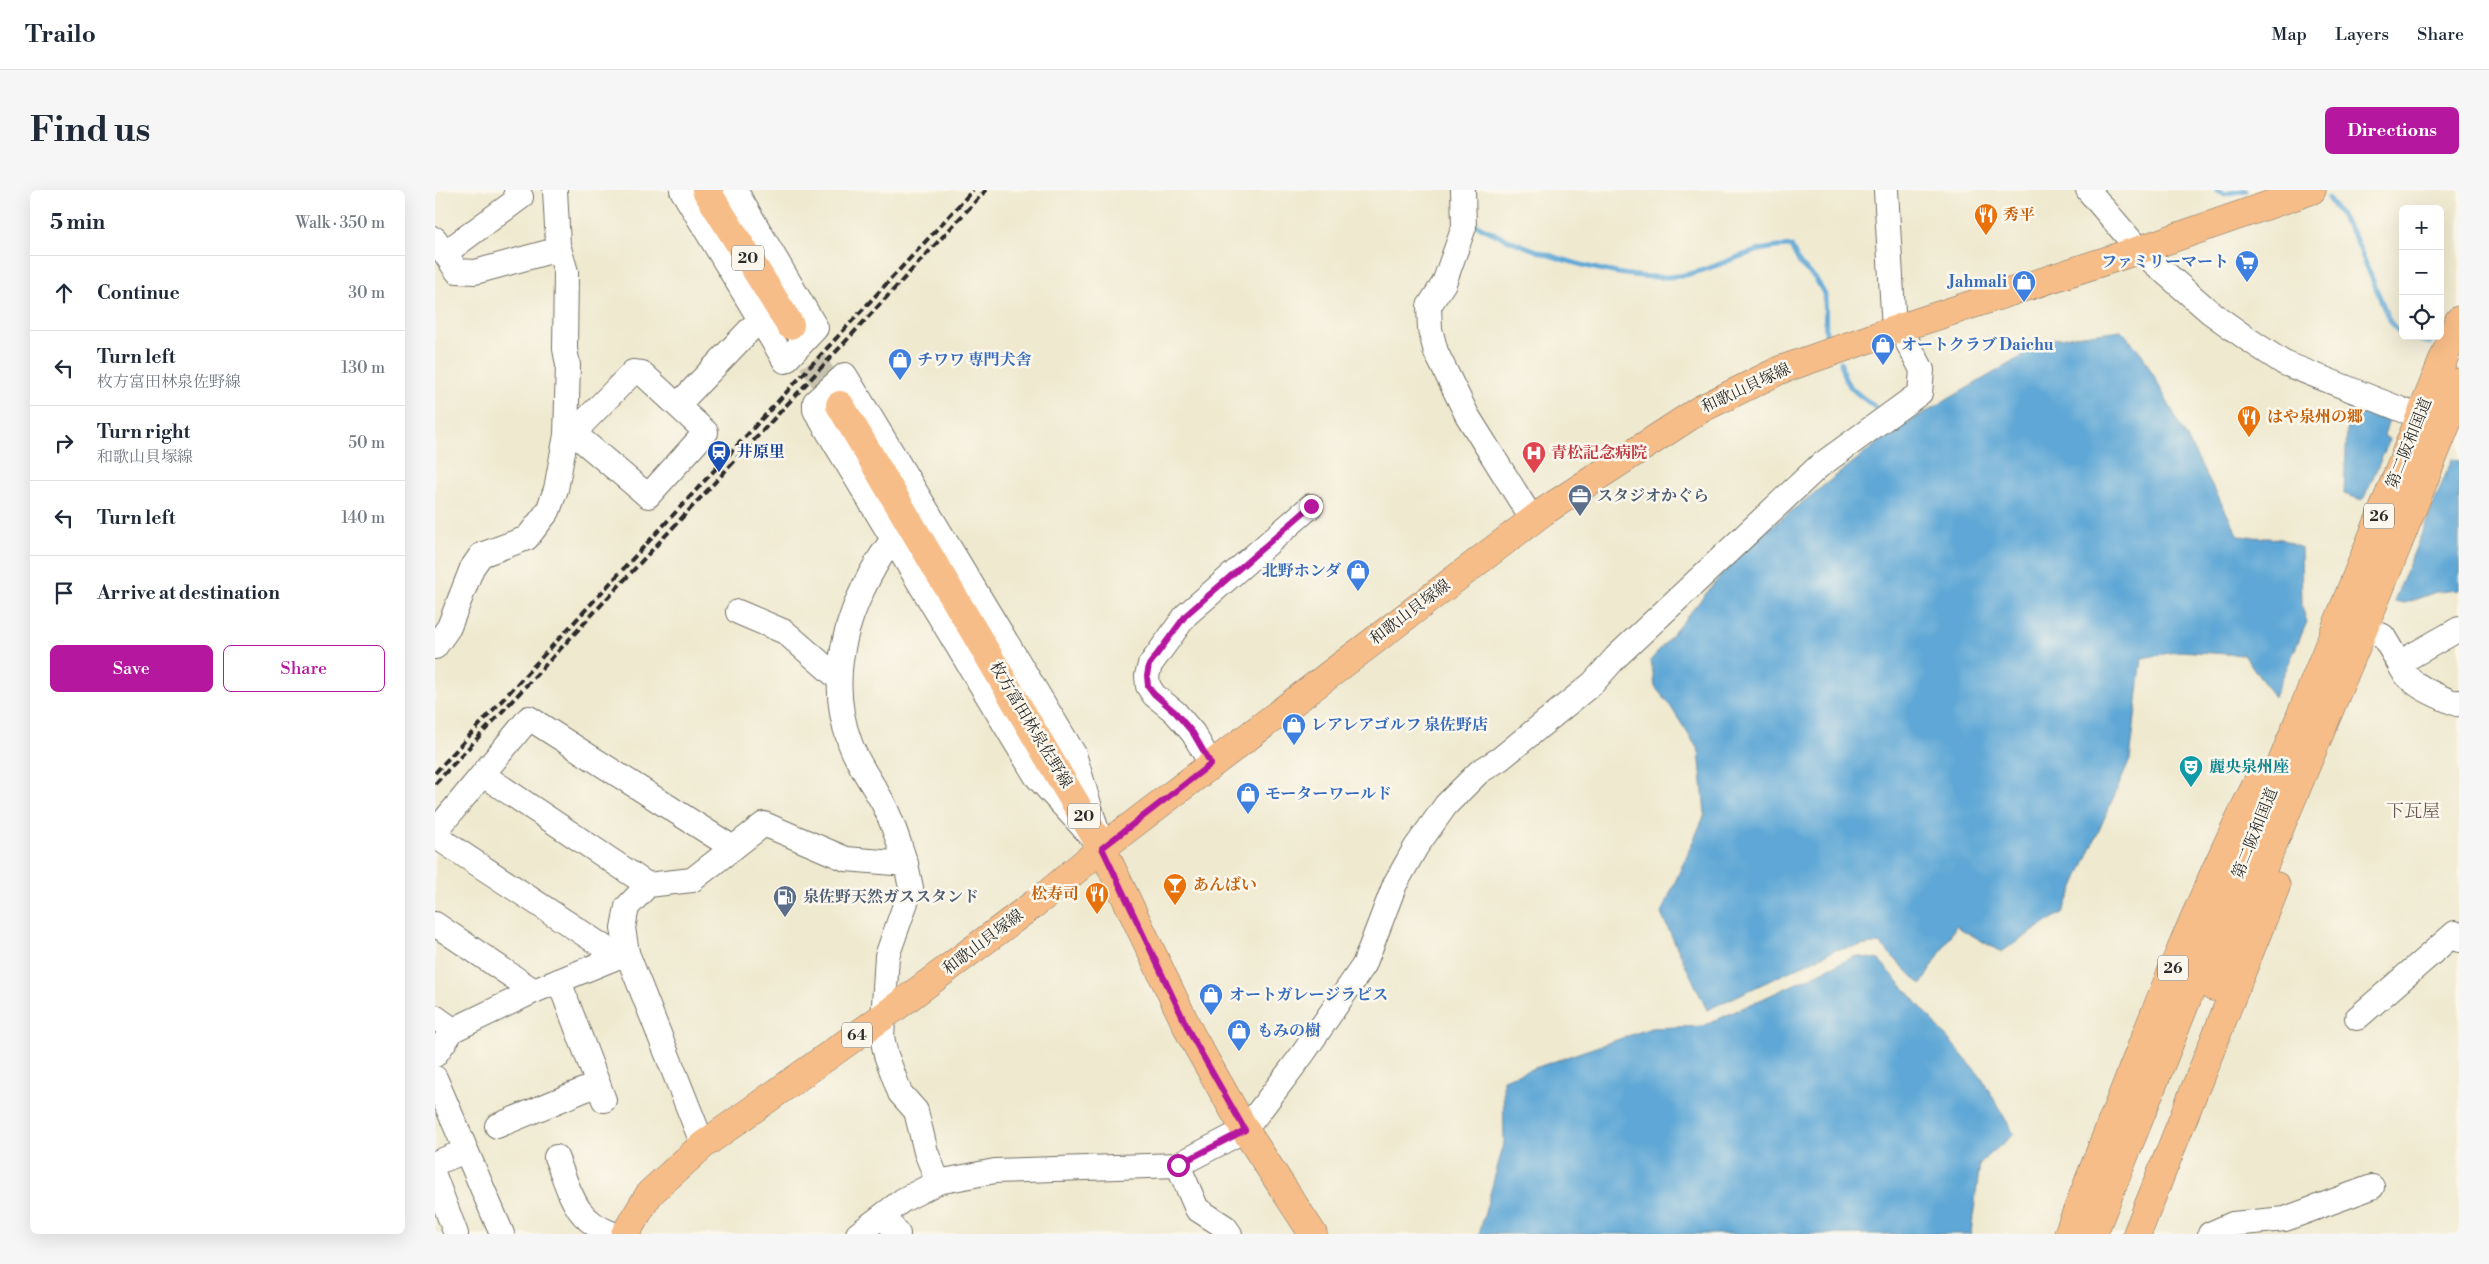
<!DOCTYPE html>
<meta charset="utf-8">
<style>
body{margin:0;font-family:"Libre Bodoni","Noto Serif JP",serif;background:#f6f6f7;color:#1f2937}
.controls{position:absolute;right:15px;top:15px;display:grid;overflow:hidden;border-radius:8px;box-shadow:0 5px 20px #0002}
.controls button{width:45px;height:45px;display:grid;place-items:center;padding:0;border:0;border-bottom:1px solid #e0e1e3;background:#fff;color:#1f2937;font:25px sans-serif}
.stop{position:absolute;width:15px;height:15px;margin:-11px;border:4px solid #b5179e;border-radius:50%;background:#fff}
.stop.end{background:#b5179e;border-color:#fff;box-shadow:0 1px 5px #0008}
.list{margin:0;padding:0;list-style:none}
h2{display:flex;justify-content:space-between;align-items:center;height:65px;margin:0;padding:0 20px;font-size:21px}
h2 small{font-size:16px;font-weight:400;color:#747a83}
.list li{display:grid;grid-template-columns:32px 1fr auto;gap:15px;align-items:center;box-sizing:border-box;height:75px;padding:0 20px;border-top:1px solid #e0e1e3}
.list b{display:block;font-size:19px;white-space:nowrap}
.list p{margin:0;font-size:16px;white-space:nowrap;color:#747a83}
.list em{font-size:16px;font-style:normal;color:#747a83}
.actions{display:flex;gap:10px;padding:15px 20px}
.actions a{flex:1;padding:11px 0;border:1px solid #b5179e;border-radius:8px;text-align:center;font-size:18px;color:#b5179e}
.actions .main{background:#b5179e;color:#fff}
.icon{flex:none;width:28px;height:28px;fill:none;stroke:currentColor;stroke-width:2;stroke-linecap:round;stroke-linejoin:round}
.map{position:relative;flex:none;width:2024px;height:1044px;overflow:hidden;border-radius:8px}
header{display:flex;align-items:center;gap:30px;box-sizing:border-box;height:70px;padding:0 25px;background:#fff;border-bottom:1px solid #e0e1e3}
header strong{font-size:24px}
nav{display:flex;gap:28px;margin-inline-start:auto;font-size:18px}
.intro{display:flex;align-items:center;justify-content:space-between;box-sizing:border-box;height:120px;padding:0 30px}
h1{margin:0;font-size:35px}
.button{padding:12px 22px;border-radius:8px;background:#b5179e;color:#fff;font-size:18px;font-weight:700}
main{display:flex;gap:30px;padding:0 30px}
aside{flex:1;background:#fff;border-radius:8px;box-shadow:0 5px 20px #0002}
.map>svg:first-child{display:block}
.water{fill:#5fa7d6;stroke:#456980}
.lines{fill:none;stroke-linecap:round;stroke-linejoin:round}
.stream{stroke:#5fa7d6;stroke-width:5}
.major-tunnel{stroke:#c8c3ae;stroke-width:28;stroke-dasharray:28 14;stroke-linecap:butt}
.minor-casing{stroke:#706e64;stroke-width:26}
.major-casing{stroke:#706e64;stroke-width:29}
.highway-casing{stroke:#706e64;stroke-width:29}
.minor{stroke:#fff;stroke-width:24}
.major{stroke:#f7bd88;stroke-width:28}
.highway{stroke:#f7bd88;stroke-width:28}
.rail{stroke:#2b2b2b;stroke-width:4;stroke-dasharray:8 4;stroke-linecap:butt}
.route{stroke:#b5179e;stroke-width:6}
.labels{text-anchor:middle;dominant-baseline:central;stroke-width:5;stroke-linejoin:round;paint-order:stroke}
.shield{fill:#fbf7ec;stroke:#696865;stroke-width:1}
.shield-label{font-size:15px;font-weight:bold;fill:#2b2b2b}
.food-label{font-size:16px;font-weight:bold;fill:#c56008;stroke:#fbf7ec;text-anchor:start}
.shop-label{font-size:16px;font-weight:bold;fill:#366cbe;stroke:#fbf7ec;text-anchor:start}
.street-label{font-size:16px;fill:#2b2b2b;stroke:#fbf7ec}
.transit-label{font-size:16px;font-weight:bold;fill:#164399;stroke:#fbf7ec;text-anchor:start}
.health-label{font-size:16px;font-weight:bold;fill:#be3a42;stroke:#fbf7ec;text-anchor:start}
.service-label{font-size:16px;font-weight:bold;fill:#4e5e75;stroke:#fbf7ec;text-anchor:start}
.culture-label{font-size:16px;font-weight:bold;fill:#0d838f;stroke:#fbf7ec;text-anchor:start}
.neighbourhood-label{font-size:18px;fill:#6c5753;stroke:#fbf7ec}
</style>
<header>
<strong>Trailo</strong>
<nav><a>Map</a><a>Layers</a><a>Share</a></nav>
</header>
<div class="intro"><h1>Find us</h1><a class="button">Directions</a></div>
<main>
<aside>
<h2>5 min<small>Walk · 350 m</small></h2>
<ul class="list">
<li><svg class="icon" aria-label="ahead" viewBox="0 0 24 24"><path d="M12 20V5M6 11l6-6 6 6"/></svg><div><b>Continue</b></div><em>30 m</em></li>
<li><svg class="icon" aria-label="left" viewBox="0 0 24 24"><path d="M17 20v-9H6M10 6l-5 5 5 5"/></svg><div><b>Turn left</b><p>枚方富田林泉佐野線</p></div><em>130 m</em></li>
<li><svg class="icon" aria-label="right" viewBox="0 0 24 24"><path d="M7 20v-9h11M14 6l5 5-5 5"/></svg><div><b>Turn right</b><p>和歌山貝塚線</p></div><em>50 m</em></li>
<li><svg class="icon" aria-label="left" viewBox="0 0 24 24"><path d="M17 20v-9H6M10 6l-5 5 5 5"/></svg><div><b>Turn left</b></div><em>140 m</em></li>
<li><svg class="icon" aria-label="arrive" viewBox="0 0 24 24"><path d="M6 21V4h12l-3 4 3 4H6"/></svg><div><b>Arrive at destination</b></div></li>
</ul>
<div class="actions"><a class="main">Save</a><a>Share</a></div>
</aside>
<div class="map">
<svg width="2024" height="1044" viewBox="0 0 2024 1044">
<rect width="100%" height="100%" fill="#fbf7ec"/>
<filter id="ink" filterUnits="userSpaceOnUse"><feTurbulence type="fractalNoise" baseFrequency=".02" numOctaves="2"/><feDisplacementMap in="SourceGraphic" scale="10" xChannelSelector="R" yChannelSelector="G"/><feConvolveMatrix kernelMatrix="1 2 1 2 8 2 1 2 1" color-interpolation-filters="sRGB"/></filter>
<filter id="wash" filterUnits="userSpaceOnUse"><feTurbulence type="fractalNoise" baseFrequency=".0096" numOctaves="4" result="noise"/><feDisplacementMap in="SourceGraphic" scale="20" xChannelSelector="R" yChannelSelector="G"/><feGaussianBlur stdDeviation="1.12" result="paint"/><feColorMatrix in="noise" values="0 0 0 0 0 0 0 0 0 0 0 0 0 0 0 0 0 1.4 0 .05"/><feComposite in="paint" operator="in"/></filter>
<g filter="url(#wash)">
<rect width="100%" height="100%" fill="#efe9cf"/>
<g class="water">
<path d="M1686,140L1707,164L1804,346L1846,349L1866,358L1867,417L1872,432L1839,507L1809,465L1745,461L1707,468L1695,570L1628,722L1566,762L1521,736L1486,795L1444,753L1400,760L1272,820L1226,724L1270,624L1264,561L1234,514L1220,497L1216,470L1308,359L1458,241L1617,149Z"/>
<path d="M1913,215L1954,230L1949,246L1955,249L1928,310L1909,304Z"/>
<path d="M2017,269L2024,271V400L2001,402L1970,413L1959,411Z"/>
<path d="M1421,766L1444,770L1471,800L1546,887L1579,944L1545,973L1536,1044H1044L1069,953L1068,889L1216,838L1268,836Z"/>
</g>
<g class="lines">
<g class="stream">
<path d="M1782,0L1790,4L1811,0"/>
<path d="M1893,8L1919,45L1955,132L1968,146"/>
<path d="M1036,32C1087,60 1201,100 1258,83C1295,73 1315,57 1356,56L1365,74L1381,89L1390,105L1391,148L1395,152"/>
<path d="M1969,146L1995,153"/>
<path d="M1406,172C1407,196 1422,203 1440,217"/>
</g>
</g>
</g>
<g filter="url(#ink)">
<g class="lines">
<path class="major-tunnel" d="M355,135L405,215"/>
<g class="minor-casing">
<g id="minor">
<path d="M247,0L350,171L381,138L300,0"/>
<path d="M1028,0L1029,37L1009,93L994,116L995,139L1001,162L1032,225L1097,329"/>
<path d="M1451,0L1459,140"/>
<path d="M1653,0L1704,60L1775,122L1814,150L1849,173L1970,221L2003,230"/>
<path d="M0,49L10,63L86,7L81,0"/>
<path d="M10,63L22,81L40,82L124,59"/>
<path d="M410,185L639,564L667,658L601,586L380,220V212Z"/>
<path d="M243,215L325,129"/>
<path d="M131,245L142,246L213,306L271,242L207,183L198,182L147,234L142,246"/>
<path d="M458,350C448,361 442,372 435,385C407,437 394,496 415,553C423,575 438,594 448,613C458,632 464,654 471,674"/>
<path d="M303,422L350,442L404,489"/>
<path d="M1929,438L1948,446L1964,473L2024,439"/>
<path d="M0,457L14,437L37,378L46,365L92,348L113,321L121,299L131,245L133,175L130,159L131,82L123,55L120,0"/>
<path d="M1964,473C1971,494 2002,506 2022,514L2024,512"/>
<path d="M776,574L758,543L740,522L719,505L713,496L712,486L715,475L751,425L876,316"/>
<path d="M48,585L213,695"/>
<path d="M0,642L94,528L298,658"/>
<path d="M0,646L184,767"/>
<path d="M0,734L99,801"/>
<path d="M124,791L169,910"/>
<path d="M0,827L18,840"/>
<path d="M1922,828L2020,743L2024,750"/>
<path d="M0,865L18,840L99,801L192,763"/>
<path d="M0,888L67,1044"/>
<path d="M62,936L163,894"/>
<path d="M268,955L192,763L188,738L192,717L213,695L257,690L329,634L411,669L471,674L476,698L452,766L447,847L451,865L465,903L481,921L491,962L503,992"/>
<path d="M121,967C136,1003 138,1029 178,1044"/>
<path d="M0,973L31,961"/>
<path d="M743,975L762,1019L790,1037L795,1044"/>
<path d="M0,988L21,1044"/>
<path d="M448,1026L463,1044"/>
<path d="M423,1044L468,1010L503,992L560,981L743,975L810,940L867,865L929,775L960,694L981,657L1011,615L1044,582L1065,569L1158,493L1181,467L1383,277L1485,203L1487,180L1465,138"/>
<path d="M1775,1044L1798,1034L1850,1029L1937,997"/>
</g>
</g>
<g class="major-casing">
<g id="major">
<path d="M271,0L355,135"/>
<path d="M405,215L667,658L756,845L810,940L878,1044"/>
<path d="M190,1044L215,1003L268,955L449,826L611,705L667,658L1108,322L1266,219L1345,180L1465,138L1704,60L1877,0"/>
</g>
</g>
<g class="highway-casing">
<g id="highway">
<path d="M1778,797L1929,438L2012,233L2024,192"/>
<path d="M1633,1044C1694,890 1750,735 1825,587"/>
<path d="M1658,1044L2024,130"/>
<path d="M1702,1044L1841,696"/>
</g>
</g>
<use href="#minor" class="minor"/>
<use href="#major" class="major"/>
<use href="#highway" class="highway"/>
<g class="rail">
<path d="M0,583L538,0"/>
<path d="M0,594L551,0"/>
</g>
</g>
</g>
<g class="lines" filter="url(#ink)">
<path class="route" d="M743,975L810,940L756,845L667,658L776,574L758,543L740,522L719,504L713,496L712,486L714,475L751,425L876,316"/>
</g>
<defs>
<g id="restaurant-pin" transform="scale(1.25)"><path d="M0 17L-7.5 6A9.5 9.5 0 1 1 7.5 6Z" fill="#e8710a" stroke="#fbf7ec"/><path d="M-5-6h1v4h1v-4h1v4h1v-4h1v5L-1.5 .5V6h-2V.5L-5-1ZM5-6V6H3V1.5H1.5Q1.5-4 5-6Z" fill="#fff"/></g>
<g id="supermarket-pin" transform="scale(1.25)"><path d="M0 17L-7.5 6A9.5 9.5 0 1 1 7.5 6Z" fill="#3f7fe0" stroke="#fbf7ec"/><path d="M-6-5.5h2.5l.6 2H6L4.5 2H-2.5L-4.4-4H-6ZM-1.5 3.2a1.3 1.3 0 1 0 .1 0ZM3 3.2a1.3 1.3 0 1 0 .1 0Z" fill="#fff"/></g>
<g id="shop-pin" transform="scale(1.25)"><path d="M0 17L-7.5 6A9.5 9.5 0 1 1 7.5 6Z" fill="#3f7fe0" stroke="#fbf7ec"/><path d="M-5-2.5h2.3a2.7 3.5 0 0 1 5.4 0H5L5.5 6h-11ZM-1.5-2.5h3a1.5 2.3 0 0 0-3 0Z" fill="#fff"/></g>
<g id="station-pin" transform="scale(1.25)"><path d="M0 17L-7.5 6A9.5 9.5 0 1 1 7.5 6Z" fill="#1a4fb4" stroke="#fbf7ec"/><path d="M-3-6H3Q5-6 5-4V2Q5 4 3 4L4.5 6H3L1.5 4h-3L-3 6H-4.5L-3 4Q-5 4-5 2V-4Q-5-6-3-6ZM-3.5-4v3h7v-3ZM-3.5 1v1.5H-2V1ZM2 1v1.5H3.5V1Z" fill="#fff"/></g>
<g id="hospital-pin" transform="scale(1.25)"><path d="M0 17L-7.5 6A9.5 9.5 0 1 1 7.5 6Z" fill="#e0444e" stroke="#fbf7ec"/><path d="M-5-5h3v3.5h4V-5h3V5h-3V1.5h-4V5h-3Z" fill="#fff"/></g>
<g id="office-pin" transform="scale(1.25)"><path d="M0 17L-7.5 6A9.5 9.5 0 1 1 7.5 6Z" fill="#5c6f8a" stroke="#fbf7ec"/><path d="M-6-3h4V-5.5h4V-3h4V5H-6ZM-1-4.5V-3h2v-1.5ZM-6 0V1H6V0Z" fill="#fff"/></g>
<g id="theatre-pin" transform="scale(1.25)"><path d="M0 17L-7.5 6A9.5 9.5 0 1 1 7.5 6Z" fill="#0f9aa8" stroke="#fbf7ec"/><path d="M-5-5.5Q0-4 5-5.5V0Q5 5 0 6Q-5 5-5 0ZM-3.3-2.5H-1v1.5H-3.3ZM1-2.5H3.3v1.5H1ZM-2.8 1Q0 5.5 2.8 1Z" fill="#fff"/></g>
<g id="bar-pin" transform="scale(1.25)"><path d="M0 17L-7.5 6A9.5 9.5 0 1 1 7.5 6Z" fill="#e8710a" stroke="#fbf7ec"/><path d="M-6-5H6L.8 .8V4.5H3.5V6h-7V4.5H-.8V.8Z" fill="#fff"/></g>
<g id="fuel-pin" transform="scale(1.25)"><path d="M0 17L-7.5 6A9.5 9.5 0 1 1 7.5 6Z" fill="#5c6f8a" stroke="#fbf7ec"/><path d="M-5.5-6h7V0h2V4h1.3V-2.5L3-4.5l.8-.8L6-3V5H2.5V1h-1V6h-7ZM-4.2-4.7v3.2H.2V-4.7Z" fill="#fff"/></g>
</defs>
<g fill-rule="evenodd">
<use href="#restaurant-pin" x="1551" y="25"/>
<use href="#supermarket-pin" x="1812" y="72"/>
<use href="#shop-pin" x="1589" y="92"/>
<use href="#shop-pin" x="1448" y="155"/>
<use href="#shop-pin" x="465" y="170"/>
<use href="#restaurant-pin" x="1814" y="227"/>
<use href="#station-pin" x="284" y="262"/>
<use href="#hospital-pin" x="1099" y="263"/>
<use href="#office-pin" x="1145" y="306"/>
<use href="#shop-pin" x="923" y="381"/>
<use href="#shop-pin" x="859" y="535"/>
<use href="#theatre-pin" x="1756" y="577"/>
<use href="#shop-pin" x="813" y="604"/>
<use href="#bar-pin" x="740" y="695"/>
<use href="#restaurant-pin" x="662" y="704"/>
<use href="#fuel-pin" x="350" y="707"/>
<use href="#shop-pin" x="776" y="805"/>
<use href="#shop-pin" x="804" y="841"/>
</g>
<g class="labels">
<g class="shield">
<rect x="297" y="55.5" width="32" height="25" rx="4"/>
<rect x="1929" y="313.5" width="30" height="25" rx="4"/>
<rect x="633" y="613.5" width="32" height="25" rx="4"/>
<rect x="1723" y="765.5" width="30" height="25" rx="4"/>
<rect x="407" y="832.5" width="30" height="25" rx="4"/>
</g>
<g class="shield-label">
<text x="313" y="68">20</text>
<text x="1944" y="326">26</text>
<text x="649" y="626">20</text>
<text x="1738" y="778">26</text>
<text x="422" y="845">64</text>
</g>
<g class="food-label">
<text x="1568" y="25">秀平</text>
<text x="1832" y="227">はや泉州の郷</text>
<text x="758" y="695">あんばい</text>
<text x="644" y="704" text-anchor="end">松寿司</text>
</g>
<g class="shop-label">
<text x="1794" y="72" text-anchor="end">ファミリーマート</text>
<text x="1572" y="92" text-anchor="end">Jahmali</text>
<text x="1466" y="155">オートクラブ Daichu</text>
<text x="482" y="170">チワワ 専門犬舎</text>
<text x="906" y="381" text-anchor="end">北野ホンダ</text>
<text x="876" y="535">レアレアゴルフ 泉佐野店</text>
<text x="830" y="604">モーターワールド</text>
<text x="794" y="805">オートガレージラピス</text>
<text x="822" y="841">もみの樹</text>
</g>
<g class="street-label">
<text transform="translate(1311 198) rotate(-25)">和歌山貝塚線</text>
<text transform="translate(1974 253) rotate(-68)">第二阪和国道</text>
<text transform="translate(975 422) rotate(-37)">和歌山貝塚線</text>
<text transform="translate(596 535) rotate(59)">枚方富田林泉佐野線</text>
<text transform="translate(1820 643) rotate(-68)">第二阪和国道</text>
<text transform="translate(548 752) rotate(-37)">和歌山貝塚線</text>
</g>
<g class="transit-label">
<text x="302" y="262">井原里</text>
</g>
<g class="health-label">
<text x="1116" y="263">青松記念病院</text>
</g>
<g class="service-label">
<text x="1162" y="306">スタジオかぐら</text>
<text x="368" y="707">泉佐野天然ガススタンド</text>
</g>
<g class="culture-label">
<text x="1774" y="577">麗央泉州座</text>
</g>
<g class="neighbourhood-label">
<text x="1978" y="621">下瓦屋</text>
</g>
</g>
</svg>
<div class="controls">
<button>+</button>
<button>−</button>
<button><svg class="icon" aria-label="locate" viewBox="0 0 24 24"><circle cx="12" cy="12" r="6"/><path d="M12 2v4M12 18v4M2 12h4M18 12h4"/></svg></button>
</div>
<div class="stop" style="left:743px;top:975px"></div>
<div class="stop end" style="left:876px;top:316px"></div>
</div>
</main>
